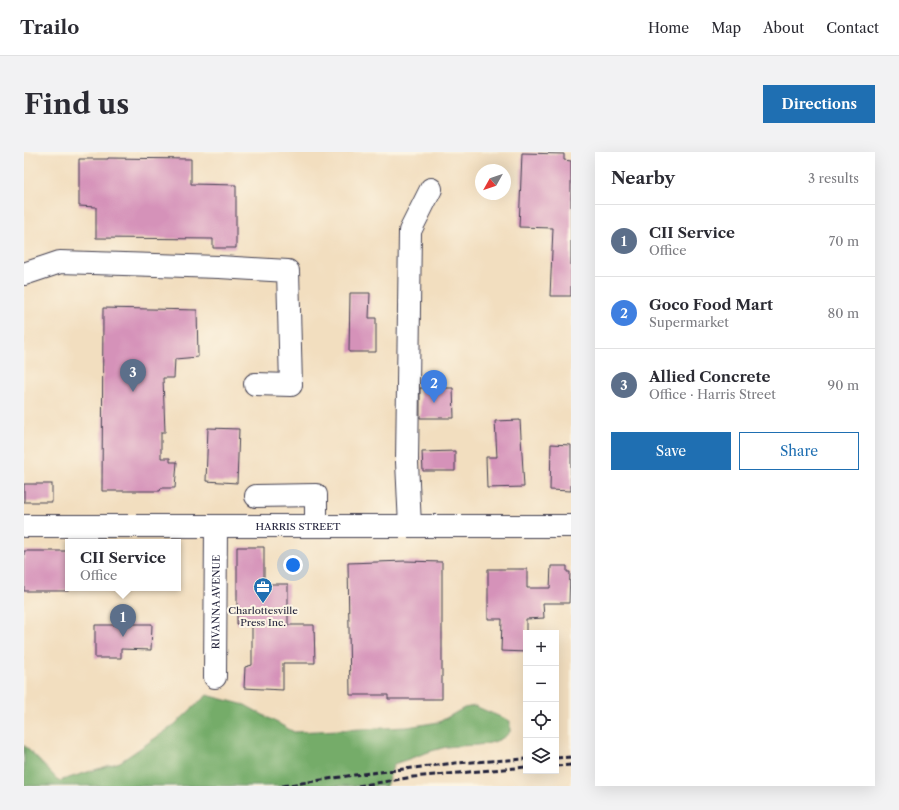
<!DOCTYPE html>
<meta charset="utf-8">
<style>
body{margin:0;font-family:"Libre Caslon Text",serif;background:#f2f2f3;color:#2b2b33}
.controls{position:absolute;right:12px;bottom:12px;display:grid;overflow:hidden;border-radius:0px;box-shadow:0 4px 16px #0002}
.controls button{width:36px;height:36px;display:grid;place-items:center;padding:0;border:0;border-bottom:1px solid #e1e1e2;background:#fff;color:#2b2b33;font:20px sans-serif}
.compass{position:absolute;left:451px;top:12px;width:36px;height:36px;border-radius:50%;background:#fff;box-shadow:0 4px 16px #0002;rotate:230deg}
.you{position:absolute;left:269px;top:413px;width:14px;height:14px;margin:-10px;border:3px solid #fff;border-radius:50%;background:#1a73e8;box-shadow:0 0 0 6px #1a73e833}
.badge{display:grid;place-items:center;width:26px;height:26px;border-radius:50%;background:#1f6fb2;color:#fff;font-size:13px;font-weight:700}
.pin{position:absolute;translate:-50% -33px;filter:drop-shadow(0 1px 2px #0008)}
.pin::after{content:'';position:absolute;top:21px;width:14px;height:12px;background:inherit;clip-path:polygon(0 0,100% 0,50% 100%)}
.popup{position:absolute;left:41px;top:387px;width:116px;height:52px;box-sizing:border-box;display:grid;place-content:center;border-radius:0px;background:#fff;filter:drop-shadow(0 1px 3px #0005);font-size:13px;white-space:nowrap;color:#7c7c81}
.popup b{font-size:15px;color:#2b2b33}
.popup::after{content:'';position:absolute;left:50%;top:100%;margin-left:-8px;border:8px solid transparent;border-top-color:#fff}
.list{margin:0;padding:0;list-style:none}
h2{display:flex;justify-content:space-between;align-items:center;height:52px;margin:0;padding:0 16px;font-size:17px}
h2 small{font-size:13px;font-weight:400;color:#7c7c81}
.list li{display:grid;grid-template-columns:26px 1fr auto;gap:12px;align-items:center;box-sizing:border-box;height:72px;padding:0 16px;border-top:1px solid #e1e1e2}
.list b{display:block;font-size:15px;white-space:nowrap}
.list p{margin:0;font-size:13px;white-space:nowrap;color:#7c7c81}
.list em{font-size:13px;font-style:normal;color:#7c7c81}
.actions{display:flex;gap:8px;padding:12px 16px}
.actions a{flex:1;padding:9px 0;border:1px solid #1f6fb2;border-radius:0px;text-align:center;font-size:14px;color:#1f6fb2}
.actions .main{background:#1f6fb2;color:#fff}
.icon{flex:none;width:22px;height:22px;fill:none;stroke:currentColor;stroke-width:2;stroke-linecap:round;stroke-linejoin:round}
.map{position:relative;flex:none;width:547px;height:634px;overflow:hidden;border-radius:0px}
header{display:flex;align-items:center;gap:24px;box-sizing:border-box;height:56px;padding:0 20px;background:#fff;border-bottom:1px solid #e1e1e2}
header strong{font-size:19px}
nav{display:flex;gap:22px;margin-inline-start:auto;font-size:14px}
.intro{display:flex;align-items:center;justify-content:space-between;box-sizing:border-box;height:96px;padding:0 24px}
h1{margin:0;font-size:28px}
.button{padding:10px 18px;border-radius:0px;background:#1f6fb2;color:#fff;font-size:14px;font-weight:700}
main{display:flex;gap:24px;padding:0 24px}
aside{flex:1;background:#fff;border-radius:0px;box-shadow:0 4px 16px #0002}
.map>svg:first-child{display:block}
.forest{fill:#74ac69;stroke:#4b6752}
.building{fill:#d592b9}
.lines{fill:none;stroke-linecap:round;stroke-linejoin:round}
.minor-casing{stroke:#413e4f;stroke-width:24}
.minor{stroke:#fff;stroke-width:22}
.rail{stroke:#22223b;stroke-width:3;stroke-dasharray:6 3;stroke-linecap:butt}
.labels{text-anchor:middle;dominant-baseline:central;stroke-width:4;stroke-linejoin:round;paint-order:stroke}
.street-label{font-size:10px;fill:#22223b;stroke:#fcf5e5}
.poi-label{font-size:10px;fill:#22223b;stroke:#fcf5e5}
</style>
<header>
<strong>Trailo</strong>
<nav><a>Home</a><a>Map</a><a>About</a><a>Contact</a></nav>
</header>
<div class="intro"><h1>Find us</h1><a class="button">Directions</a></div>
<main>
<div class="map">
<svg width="547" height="634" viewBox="0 0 547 634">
<rect width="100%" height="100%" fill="#fcf5e5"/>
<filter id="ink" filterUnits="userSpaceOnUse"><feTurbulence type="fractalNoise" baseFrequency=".025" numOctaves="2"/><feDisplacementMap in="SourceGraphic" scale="8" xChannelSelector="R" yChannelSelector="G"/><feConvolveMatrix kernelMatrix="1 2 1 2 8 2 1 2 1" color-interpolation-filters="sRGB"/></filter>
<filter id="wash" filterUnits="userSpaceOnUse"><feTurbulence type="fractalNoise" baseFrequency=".012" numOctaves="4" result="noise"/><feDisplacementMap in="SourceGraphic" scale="16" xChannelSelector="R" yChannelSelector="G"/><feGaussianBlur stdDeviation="0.9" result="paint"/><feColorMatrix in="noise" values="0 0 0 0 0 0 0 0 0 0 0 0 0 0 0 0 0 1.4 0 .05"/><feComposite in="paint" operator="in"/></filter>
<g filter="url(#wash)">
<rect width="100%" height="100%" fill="#f2debf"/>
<path class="forest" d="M183,543L221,553L270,580L383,575L415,570L440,556L451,554L486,569V580C469,598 440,591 418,596C402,600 386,607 370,612L362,634H0V593L35,629L96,610L149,574Z"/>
<g id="blocks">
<g class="building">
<path d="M498,1L540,2V8L547,9V144H526L529,76L495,75Z"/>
<path d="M84,6L167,7V32L212,33V96H189V87L72,86V55L55,54V7H84Z"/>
<path d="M326,141H346L345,166H352V200H325Z"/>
<path d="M79,156L173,158L174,205L151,207L150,226H139L141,280H137V306H146V310H153L151,336H137L136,339H78Z"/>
<path d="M396,236H429L430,266H396Z"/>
<path d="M496,268L500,335L463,336L462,305H473L471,269Z"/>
<path d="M184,276L215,277L213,331L182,329Z"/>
<path d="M527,292L547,293V339L526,338Z"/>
<path d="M431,299V319H399L398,300Z"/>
<rect x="0" y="332" width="28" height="18"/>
<path d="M213,395H240V432H264V473H290L291,511H259V538L220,536L221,515L228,513V472H213Z"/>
<rect x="0" y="399" width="44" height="40"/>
<path d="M381,409L418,410V547H364V543H326L324,411Z"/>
<path d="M527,414H543V420H546L545,451H519L520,466L502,467V500L477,499L478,467H464V417H503V436H526Z"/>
<path d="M97,472H128L127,498L97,497V506H71V473H97Z"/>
</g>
</g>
</g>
<g filter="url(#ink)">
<use href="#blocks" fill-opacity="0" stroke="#413e4f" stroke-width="1"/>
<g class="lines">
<g class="minor-casing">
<g id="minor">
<path d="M0,122L36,110L195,115L264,119L267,233L231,232"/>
<path d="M232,344L292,343V374"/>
<path id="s1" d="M0,374H547"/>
<path d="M386,374L383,310L386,79L407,37"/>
<path id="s2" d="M191,525L192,374"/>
</g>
</g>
<use href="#minor" class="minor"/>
<g class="rail">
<path d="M532,606L547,605"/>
<path d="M532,614L547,613"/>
<path d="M258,634L330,623L431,611L502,607"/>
<path d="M334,634L389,625L502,615"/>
</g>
</g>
</g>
<defs>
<g id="office-pin" transform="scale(1)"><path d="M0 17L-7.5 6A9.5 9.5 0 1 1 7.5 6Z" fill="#1f6fb2" stroke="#fcf5e5"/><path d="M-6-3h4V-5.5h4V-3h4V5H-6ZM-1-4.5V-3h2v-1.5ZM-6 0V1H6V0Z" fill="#fff"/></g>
</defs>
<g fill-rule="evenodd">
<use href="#office-pin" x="239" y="435"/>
</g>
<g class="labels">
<g class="street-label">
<text stroke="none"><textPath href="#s1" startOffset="274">HARRIS STREET</textPath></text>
<text stroke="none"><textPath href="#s2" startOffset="75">RIVANNA AVENUE</textPath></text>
</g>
<g class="poi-label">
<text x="239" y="458">Charlottesville<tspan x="239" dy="12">Press Inc.</tspan></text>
</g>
</g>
</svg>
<div class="controls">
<button>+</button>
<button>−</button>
<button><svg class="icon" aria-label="locate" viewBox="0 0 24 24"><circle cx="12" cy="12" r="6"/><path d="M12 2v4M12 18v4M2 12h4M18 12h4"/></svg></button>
<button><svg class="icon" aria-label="layers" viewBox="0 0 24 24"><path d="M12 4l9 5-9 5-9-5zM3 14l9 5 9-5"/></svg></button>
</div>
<svg class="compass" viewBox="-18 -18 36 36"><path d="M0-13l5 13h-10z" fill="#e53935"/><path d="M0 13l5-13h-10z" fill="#7c7c81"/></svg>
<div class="you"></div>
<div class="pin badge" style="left:99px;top:485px;background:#5c6f8a">1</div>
<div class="popup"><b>CII Service</b>Office</div>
<div class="pin badge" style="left:410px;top:251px;background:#3f7fe0">2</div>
<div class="pin badge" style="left:109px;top:240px;background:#5c6f8a">3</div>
</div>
<aside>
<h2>Nearby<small>3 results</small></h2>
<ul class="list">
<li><span class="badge" style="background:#5c6f8a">1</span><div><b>CII Service</b><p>Office</p></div><em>70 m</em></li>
<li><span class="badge" style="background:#3f7fe0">2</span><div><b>Goco Food Mart</b><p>Supermarket</p></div><em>80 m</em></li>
<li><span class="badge" style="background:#5c6f8a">3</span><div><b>Allied Concrete</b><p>Office · Harris Street</p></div><em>90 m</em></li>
</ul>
<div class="actions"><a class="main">Save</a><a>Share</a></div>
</aside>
</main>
